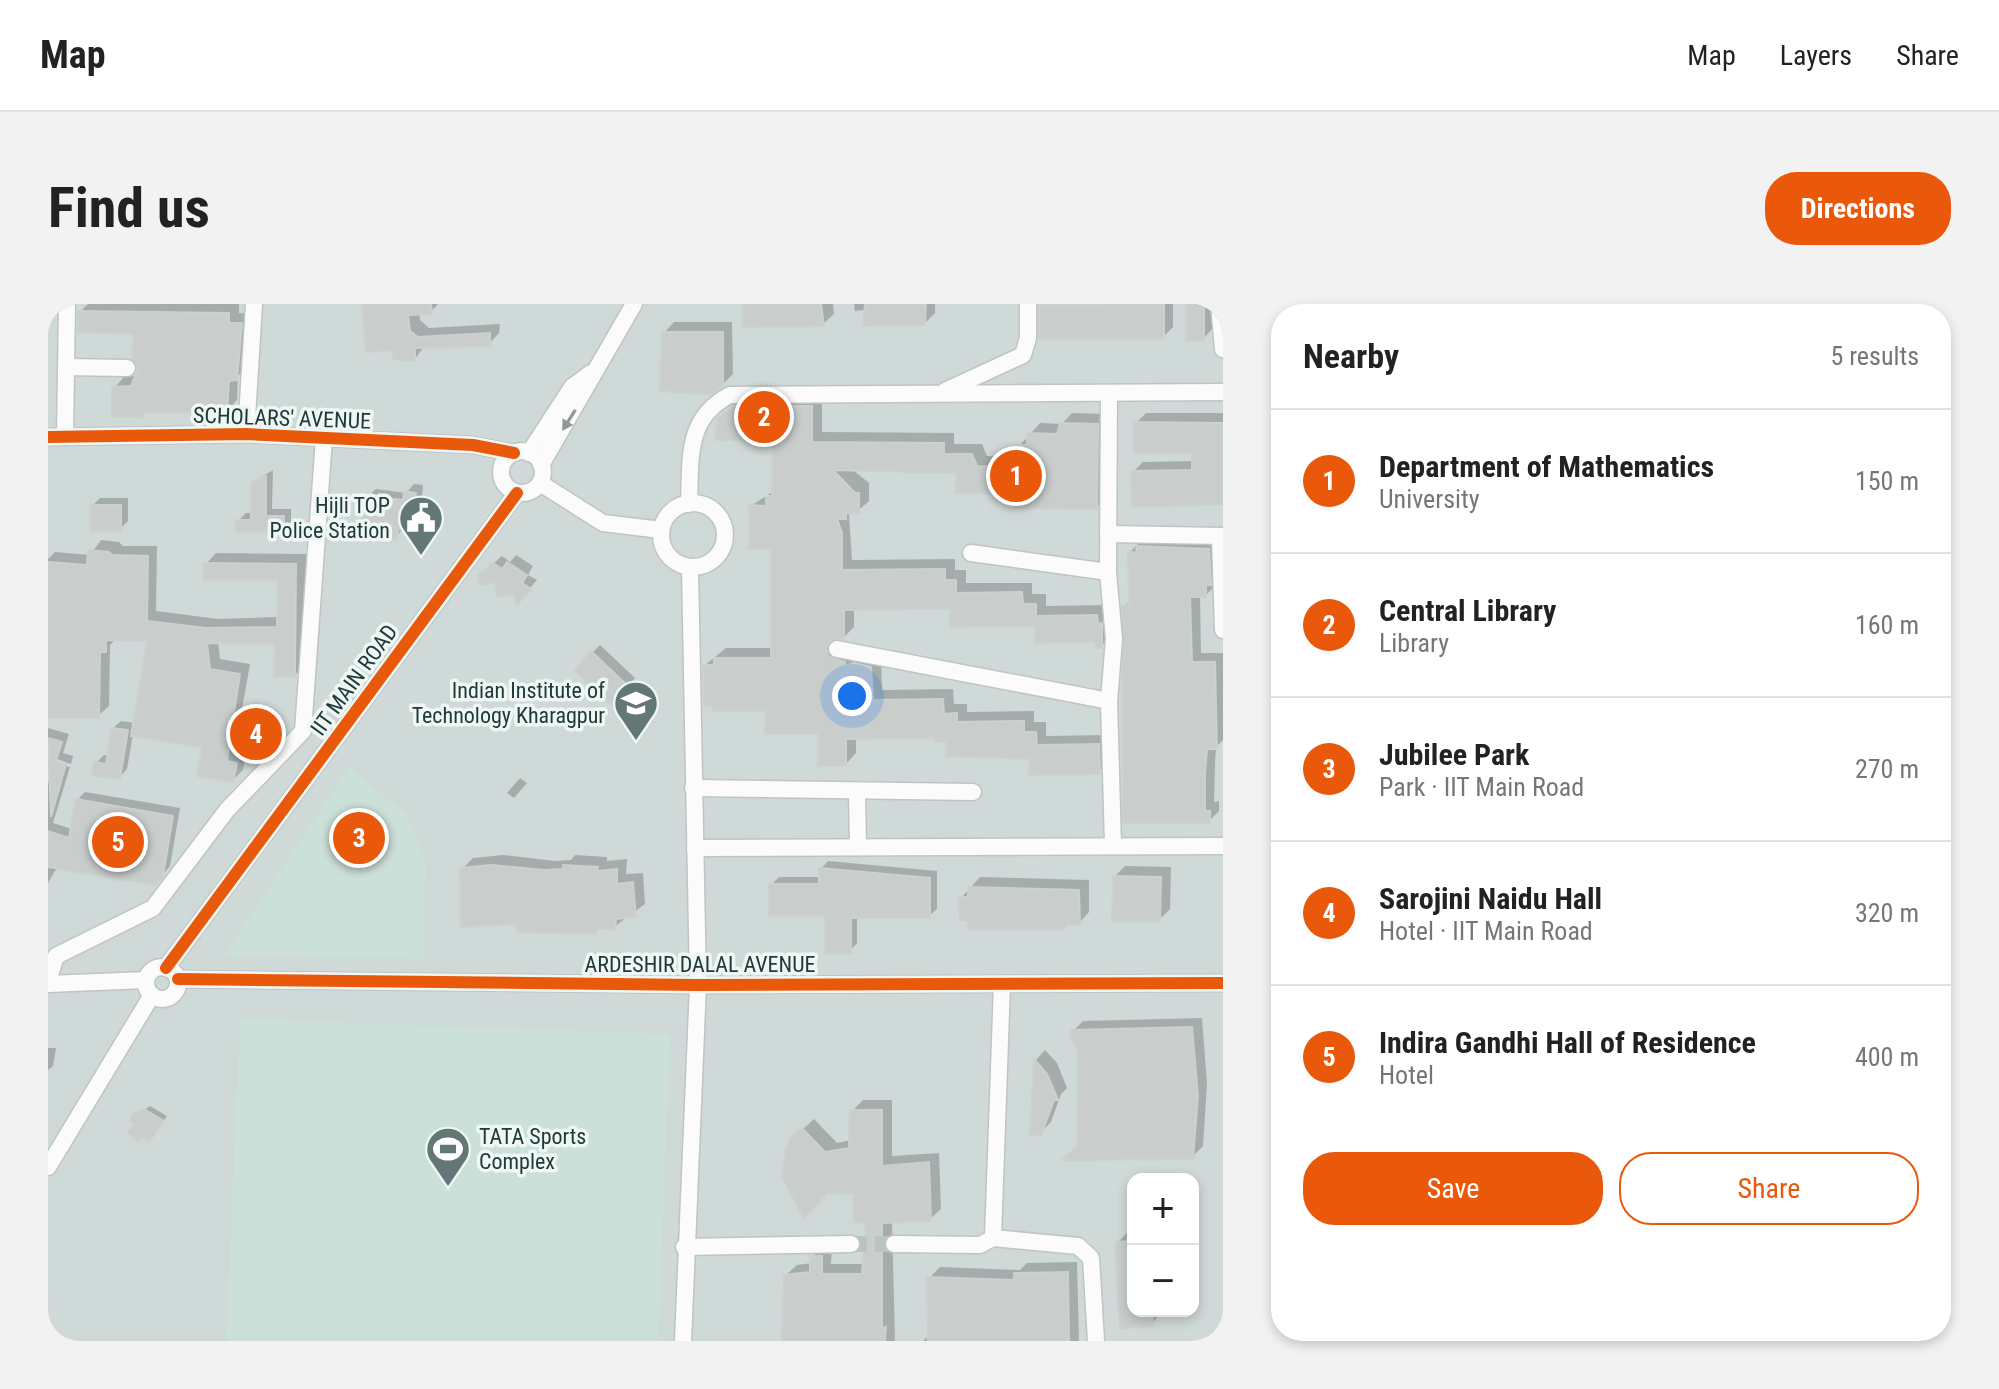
<!DOCTYPE html>
<meta charset="utf-8">
<style>
body{margin:0;font-family:"Roboto Condensed",sans-serif;background:#f2f2f2;color:#222}
.controls{position:absolute;right:24px;bottom:24px;display:grid;overflow:hidden;border-radius:16px;box-shadow:0 4px 12px #0003}
.controls button{width:72px;height:72px;display:grid;place-items:center;padding:0;border:0;border-bottom:2px solid #e0e0e0;background:#fff;color:#222;font:40px sans-serif}
.you{position:absolute;left:804px;top:392px;width:28px;height:28px;margin:-20px;border:6px solid #fff;border-radius:50%;background:#1a73e8;box-shadow:0 0 0 12px #1a73e833}
.badge{display:grid;place-items:center;width:52px;height:52px;border-radius:50%;background:#ea580c;color:#fff;font-size:26px;font-weight:700}
.pin{position:absolute;translate:-50% -50%;border:4px solid #fff;box-shadow:0 2px 8px #0006}
.list{margin:0;padding:0;list-style:none}
h2{display:flex;justify-content:space-between;align-items:center;height:104px;margin:0;padding:0 32px;font-size:34px}
h2 small{font-size:26px;font-weight:400;color:#767676}
.list li{display:grid;grid-template-columns:52px 1fr auto;gap:24px;align-items:center;box-sizing:border-box;height:144px;padding:0 32px;border-top:2px solid #e0e0e0}
.list b{display:block;font-size:30px;white-space:nowrap}
.list p{margin:0;font-size:26px;white-space:nowrap;color:#767676}
.list em{font-size:26px;font-style:normal;color:#767676}
.actions{display:flex;gap:16px;padding:24px 32px}
.actions a{flex:1;padding:18px 0;border:2px solid #ea580c;border-radius:32px;text-align:center;font-size:28px;color:#ea580c}
.actions .main{background:#ea580c;color:#fff}
.map{position:relative;flex:none;width:1175px;height:1037px;overflow:hidden;border-radius:32px}
header{display:flex;align-items:center;gap:48px;box-sizing:border-box;height:112px;padding:0 40px;background:#fff;border-bottom:2px solid #e0e0e0}
header strong{font-size:38px}
nav{display:flex;gap:44px;margin-inline-start:auto;font-size:28px}
.intro{display:flex;align-items:center;justify-content:space-between;box-sizing:border-box;height:192px;padding:0 48px}
h1{margin:0;font-size:56px}
.button{padding:20px 36px;border-radius:32px;background:#ea580c;color:#fff;font-size:28px;font-weight:700}
main{display:flex;gap:48px;padding:0 48px}
aside{flex:1;background:#fff;border-radius:32px;box-shadow:0 4px 12px #0003}
.map>svg:first-child{display:block}
.built{fill:#cfd9d7;fill-rule:evenodd}
.green{fill:#cbe0d8}
.shadow{fill:#0003}
.building{fill:#c9cecd;stroke:#cbd0d0;stroke-width:2}
.lines{fill:none;stroke-linecap:round;stroke-linejoin:round}
.minor-tunnel{stroke:#bbc4c4;stroke-width:16;stroke-dasharray:16 8;stroke-linecap:butt}
.minor-casing{stroke:#bfc4c4;stroke-width:19}
.minor{stroke:#fbfbfb;stroke-width:16}
.cycleway-casing{stroke:#eff7f5;stroke-width:17}
.cycleway{stroke:#e8590c;stroke-width:12}
.oneway{fill:#8e9a9a}
.labels{text-anchor:middle;dominant-baseline:central;stroke-width:7;stroke-linejoin:round;paint-order:stroke}
.street-label{font-size:22px;fill:#203a3a;stroke:#eff7f5}
.poi-label{font-size:22px;fill:#203a3a;stroke:#eff7f5;text-anchor:end}
</style>
<header>
<strong>Map</strong>
<nav><a>Map</a><a>Layers</a><a>Share</a></nav>
</header>
<div class="intro"><h1>Find us</h1><a class="button">Directions</a></div>
<main>
<div class="map">
<svg width="1175" height="1037" viewBox="0 0 1175 1037">
<rect width="100%" height="100%" fill="#e2e7e7"/>
<path class="built" d="M0,0H1175V1037H0ZM1085,875H1145V1007H1085Z"/>
<g class="green">
<path d="M301,463L358,510L378,559L375,655L176,651Z"/>
<path d="M192,715L622,730L610,1037H178Z"/>
</g>
<g class="shadow">
<path d="M40,0H191V9L203,10L199,63L190,72L189,96L178,107L99,106L94,111L66,84L76,73L89,72L92,65L88,28L32,8Z"/>
<path d="M316,0H390L383,8H371L372,16L381,24L452,20L451,29L441,40L377,41L367,55L347,44Z"/>
<path d="M697,0H785L786,10L775,20Z"/>
<path d="M806,0H887V9L877,19L819,6L807,7Z"/>
<path d="M991,0H1125V23L1115,33H993Z"/>
<path d="M1140,0H1165V24L1155,35Z"/>
<path d="M626,18H684L685,70L674,81L616,29Z"/>
<path d="M698,92H774V128L906,129V140H934L939,152L971,153V142L992,119L1014,120L1024,109L1060,110L1059,193L1049,203L970,188L910,167L804,165L821,179V197L810,207L801,210L804,256L907,255V266H918V279H984V290H998V302L1059,301L1064,332L1053,342L1050,336L904,302L806,303V323L796,333H788L792,343L833,353L834,386L905,385L906,400H919V408L986,407V418H998V432L1061,431L1062,457L1051,468L889,432L808,433V449L798,460L772,428L719,405L657,361L678,344H725V243L703,202L727,186V134L682,105Z"/>
<path d="M1098,109H1175V199L1085,168L1095,158L1146,157V148L1088,119Z"/>
<path d="M225,166L224,205H243V218L235,226L190,217L198,209H205V178Z"/>
<path d="M366,180L375,181L372,217L365,224L356,223L348,233L320,192L328,185L358,189Z"/>
<path d="M52,194H80V217L72,225L44,202Z"/>
<path d="M53,236L71,238L75,242H109L108,307L170,315L231,313L232,274L158,260L168,249L258,250L257,360L247,371L229,338L170,337L172,355L202,360L194,405L209,407L191,431L188,447L198,449L195,466L185,476L156,441L85,430L79,465L72,473L48,459L56,451L61,452L65,424L73,417L87,419L101,335L69,334L62,341L61,402L50,412H0V255L7,248L42,251Z"/>
<path d="M1171,236L1168,281L1158,291H1152L1153,349H1175V436L1168,443L1167,459L1166,498L1171,497V507L1161,517H1077L1076,302L1083,296L1082,248L1092,238Z"/>
<path d="M468,251L485,262L480,271L489,276L476,291L449,275L440,264L454,252L462,258Z"/>
<path d="M552,341L587,374L572,391L544,349Z"/>
<path d="M0,424L21,430L15,449L25,452L23,460L9,455V460L22,463L5,519L24,525L29,496L37,488L132,504L122,562L108,579L10,562L0,579V479L4,466L0,464Z"/>
<path d="M472,474L479,479L466,494L459,489Z"/>
<path d="M455,551L507,557L523,556L527,551L559,553V557L579,555L578,570L595,569L597,600L566,623L554,622L548,628L469,618L414,565L425,554Z"/>
<path d="M780,557L889,567V605L881,612H809V639L802,647L779,610L723,581L731,573H773V565Z"/>
<path d="M1077,562L1123,563L1122,605L1112,615L1067,572Z"/>
<path d="M932,573L1041,576V608L1031,619L1015,623L913,594Z"/>
<path d="M1154,714L1159,780L1155,842L1144,853L1031,843L1032,743L1025,727L1035,717Z"/>
<path d="M0,744H8L5,762L0,766Z"/>
<path d="M997,746L1009,759L1019,784L1013,790L1003,818L992,829L984,830L988,756Z"/>
<path d="M815,796H844V852L891,849L893,905L882,915L844,916L847,1037H736L738,971L749,961L764,959V953L775,942H784L783,960H817L820,917L807,888L746,833L766,815L789,839L803,836L804,807Z"/>
<path d="M102,802L119,812L106,830L87,812Z"/>
<path d="M1080,928H1085V1007H1114L1104,1020L1074,1022L1069,939Z"/>
<path d="M1029,958L1031,1037H875L882,1030L881,974L892,963L972,966L979,959Z"/>
</g>
<g class="building">
<path d="M314,0H383L384,10L360,11L362,27L370,33L442,29V42L367,44V57L345,55V46L318,48Z"/>
<path d="M695,0H773L776,22L695,23Z"/>
<path d="M817,0H878L877,21L815,22Z"/>
<path d="M1116,0V35H991V1Z"/>
<rect x="1138" y="0" width="18" height="37"/>
<path d="M30,7L181,9V19H194L189,76L181,77L179,109L95,108V113L64,112V83L83,82L90,65L84,55L86,30L30,28Z"/>
<path d="M614,28H675V82L663,90L612,87Z"/>
<path d="M685,102H764V138L896,139V150H924L929,162L969,163V141H979V129L1009,130L1012,119L1050,120L1049,205L968,204V190L908,189V169L785,166L807,189H811V209H798V215H789L794,229V266L897,265V276H908V289L974,288L975,300H988V312L1049,311L1050,320L1054,319V344H1048V338L987,339V322L902,323V304L796,306V335H785L778,344L781,353L797,358V362L806,359L823,363L825,396L895,395L896,410L909,409V418L976,417V428H988L989,441L1051,440L1052,470L981,471V455L898,452V438H887V434L798,435V462H770V430H717V407H665V402H656L655,361H666V354H723V245H701V201L718,202V192H724L725,136H668L669,115Z"/>
<path d="M1086,118L1175,119V200L1084,203L1083,167L1144,166V150L1086,149Z"/>
<path d="M218,172V212H236V228L188,227V216H203V178Z"/>
<path d="M356,187L368,189L365,226L350,225L349,235L313,231L318,192L355,196Z"/>
<rect x="42" y="201" width="31" height="26"/>
<path d="M1089,242L1161,245L1163,281H1158V293H1142L1144,358H1167L1169,445H1159L1157,470V507H1162V519H1075L1074,301H1081L1080,247L1088,249Z"/>
<path d="M40,246L61,248L64,251L100,252L99,317L158,324L229,323L230,276H155L156,259L248,260L247,373L226,372L227,340L159,339L162,365L192,370L185,415L199,417L198,426L188,436L182,435L179,457L189,459L185,478L149,472L154,443L83,432L99,337L58,336V348H52L51,414H0V258L39,261Z"/>
<path d="M459,258L479,271L474,279L483,285L469,301L465,290L449,293L447,278L432,281L430,271L445,259L454,265Z"/>
<path d="M543,347L581,383L565,402L527,367Z"/>
<path d="M64,424L80,426L72,475L44,471L46,458L58,460Z"/>
<path d="M0,434L14,438L8,457L18,460L3,513Z"/>
<path d="M28,495L125,512L115,572L108,581L0,563V527L21,534Z"/>
<path d="M443,561L496,566L515,565V561L550,563L549,567L569,565V580L585,578L588,613L568,615L567,626L549,624L548,630L470,628L467,620L413,623L412,564Z"/>
<path d="M771,564L882,574V614H803V649H777V612H721V580H771Z"/>
<path d="M1065,572L1113,573L1112,617H1064Z"/>
<path d="M920,583L1031,586L1032,621H1015L1016,625H920V616H912L911,593H920Z"/>
<path d="M1144,723L1150,792L1145,855L1014,856L1029,843L1030,744L1023,736V726Z"/>
<path d="M986,755L999,770L1010,796H1006L993,831L982,832Z"/>
<path d="M96,805L116,817L101,838L95,833L90,838L80,828L86,821L82,816L85,810Z"/>
<path d="M802,806H834V862L881,858L883,917L834,919V1024L838,1023L837,1037H734L736,971L762,968V952H774V970H814L818,919L806,918L805,890L779,889L756,914L734,873L738,845L744,832L754,824L777,848L801,844Z"/>
<path d="M1085,937V1007H1104L1105,1022L1072,1024L1067,938Z"/>
<path d="M1020,968L1021,1037H880L879,973L966,976V969Z"/>
</g>
<g class="lines">
<path class="minor-tunnel" d="M803,940H846"/>
<g class="minor-casing">
<g id="minor">
<path d="M1171,0L1175,45"/>
<path d="M18,63L79,64"/>
<path d="M897,87L975,51L980,34V0"/>
<path d="M1061,90L1060,268L1066,335L1061,397L1065,541"/>
<path d="M198,130L206,0"/>
<path d="M0,133L198,130L425,141L466,149"/>
<path d="M17,133L19,0"/>
<circle cx="474" cy="168" r="21"/>
<path d="M481,149L524,83L543,69"/>
<path d="M493,161L586,0"/>
<path d="M492,179L555,219L613,226"/>
<circle cx="645" cy="231" r="32"/>
<path d="M641,200C643,155 637,114 682,91L1175,88"/>
<path d="M1060,230L1175,232"/>
<path d="M1172,232L1175,326"/>
<path d="M923,249L1060,268"/>
<path d="M789,345L1061,397"/>
<path d="M645,484L925,488"/>
<path d="M809,488L810,543"/>
<path d="M647,544L1175,542"/>
<circle cx="114" cy="679" r="16"/>
<path d="M118,664L469,189"/>
<path d="M130,675L650,681L1175,679"/>
<path d="M0,677L8,652L105,604L179,506L255,427L276,134"/>
<path d="M0,680L98,676"/>
<path d="M0,863L104,691"/>
<path d="M945,934L1030,942L1043,954L1048,1037"/>
<path d="M846,940L932,941L945,934L954,680"/>
<path d="M636,943L803,940"/>
<path d="M635,1037L650,681L642,263"/>
</g>
</g>
<use href="#minor" class="minor"/>
<g class="cycleway-casing">
<g id="cycleway">
<path d="M0,133L198,130L425,141L466,149"/>
<path d="M118,664L469,189"/>
<path d="M130,675L650,681L1175,679"/>
</g>
</g>
<use href="#cycleway" class="cycleway"/>
</g>
<defs><path id="oneway-solid" d="M-6-.8H1V-3.2L6.5 0L1 3.2V.8H-6Z" transform="scale(2)"/></defs>
<use class="oneway" href="#oneway-solid" transform="translate(521 116) rotate(122)"/>
<defs>
<g id="civic-pin" transform="scale(2.3)"><path d="M0 17L-7.5 6A9.5 9.5 0 1 1 7.5 6Z" fill="#647777" stroke="#eff7f5"/><path d="M-.6-6.5H3V-4.5H.6V-3L4-1V1h2V6H-6V1h2V-1L-.6-3ZM-1.2 2.5V6h2.4V2.5Z" fill="#fff"/></g>
<g id="university-pin" transform="scale(2.3)"><path d="M0 17L-7.5 6A9.5 9.5 0 1 1 7.5 6Z" fill="#647777" stroke="#eff7f5"/><path d="M0-5L7-2L0 1L-7-2ZM-4 1L0 2.5L4 1V4Q0 6-4 4Z" fill="#fff"/></g>
<g id="stadium-pin" transform="scale(2.3)"><path d="M0 17L-7.5 6A9.5 9.5 0 1 1 7.5 6Z" fill="#647777" stroke="#eff7f5"/><path d="M0-5a6.5 5 0 1 0 0 10a6.5 5 0 1 0 0-10ZM-3.5-1.8h7v3.6h-7Z" fill="#fff"/></g>
</defs>
<g fill-rule="evenodd">
<use href="#civic-pin" x="373" y="214"/>
<use href="#university-pin" x="588" y="399"/>
<use href="#stadium-pin" x="400" y="845"/>
</g>
<g class="labels">
<g class="street-label">
<text transform="translate(234 114) rotate(2)">SCHOLARS' AVENUE</text>
<text transform="translate(306 376) rotate(-54)">IIT MAIN ROAD</text>
<text x="652" y="660">ARDESHIR DALAL AVENUE</text>
</g>
<g class="poi-label">
<text x="342" y="201">Hijli TOP<tspan x="342" dy="25">Police Station</tspan></text>
<text x="557" y="386">Indian Institute of<tspan x="557" dy="25">Technology Kharagpur</tspan></text>
<text x="431" y="832" text-anchor="start">TATA Sports<tspan x="431" dy="25">Complex</tspan></text>
</g>
</g>
</svg>
<div class="controls">
<button>+</button>
<button>−</button>
</div>
<div class="you"></div>
<div class="pin badge" style="left:968px;top:172px">1</div>
<div class="pin badge" style="left:716px;top:113px">2</div>
<div class="pin badge" style="left:311px;top:534px">3</div>
<div class="pin badge" style="left:208px;top:430px">4</div>
<div class="pin badge" style="left:70px;top:538px">5</div>
</div>
<aside>
<h2>Nearby<small>5 results</small></h2>
<ul class="list">
<li><span class="badge">1</span><div><b>Department of Mathematics</b><p>University</p></div><em>150 m</em></li>
<li><span class="badge">2</span><div><b>Central Library</b><p>Library</p></div><em>160 m</em></li>
<li><span class="badge">3</span><div><b>Jubilee Park</b><p>Park · IIT Main Road</p></div><em>270 m</em></li>
<li><span class="badge">4</span><div><b>Sarojini Naidu Hall</b><p>Hotel · IIT Main Road</p></div><em>320 m</em></li>
<li><span class="badge">5</span><div><b>Indira Gandhi Hall of Residence</b><p>Hotel</p></div><em>400 m</em></li>
</ul>
<div class="actions"><a class="main">Save</a><a>Share</a></div>
</aside>
</main>
